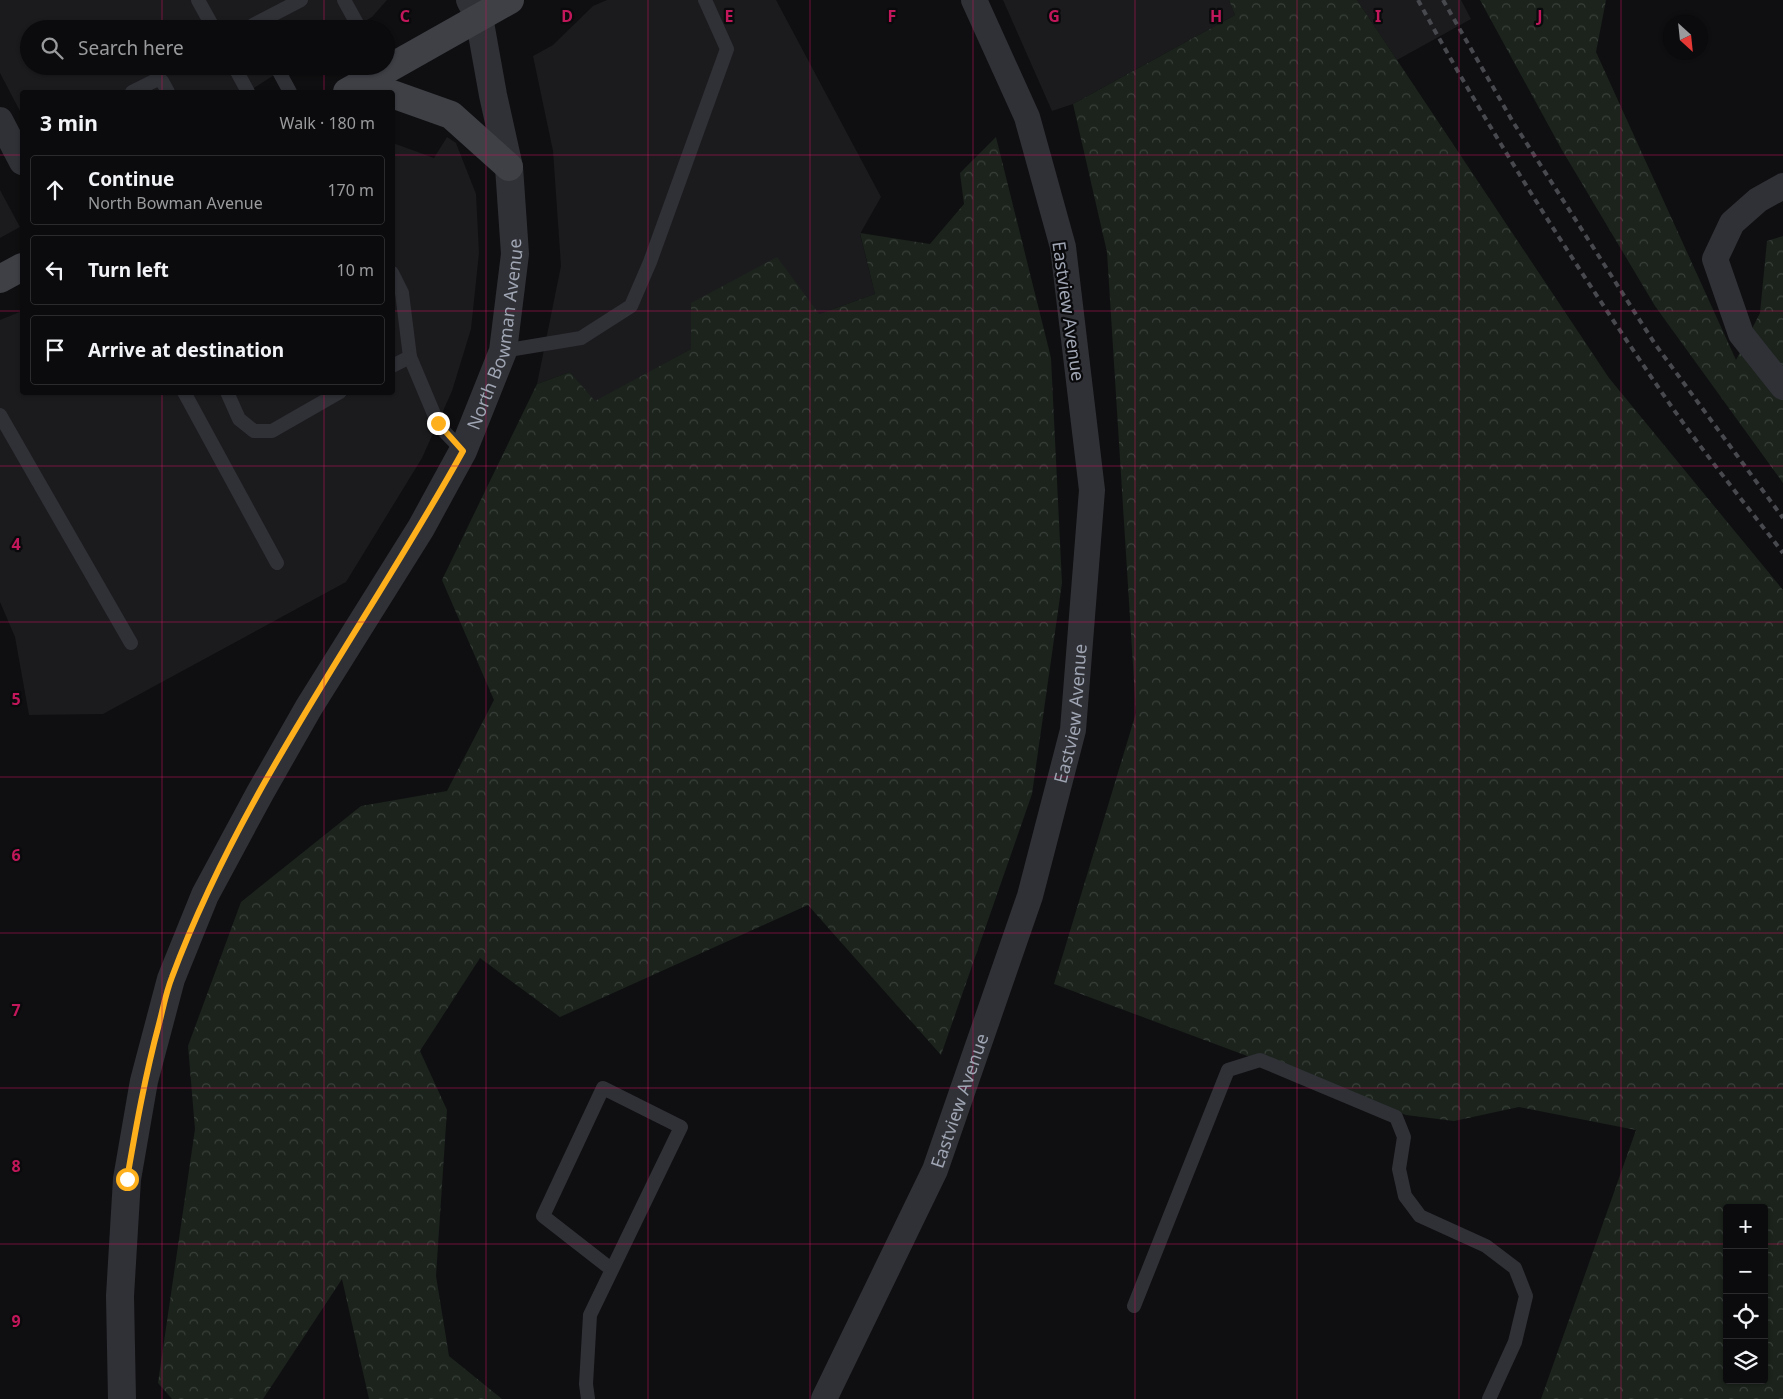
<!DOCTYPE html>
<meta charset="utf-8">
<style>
body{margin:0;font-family:"Noto Sans",sans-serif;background:#19191b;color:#f1f3f6}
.controls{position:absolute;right:15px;bottom:15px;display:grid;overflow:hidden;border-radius:5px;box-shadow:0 1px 4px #0004}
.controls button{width:45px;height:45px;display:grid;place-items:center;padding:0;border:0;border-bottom:1px solid #2b2b2e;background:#0b0b0d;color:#f1f3f6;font:25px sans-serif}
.compass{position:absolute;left:1663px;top:15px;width:45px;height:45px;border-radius:50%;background:#0b0b0d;box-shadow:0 1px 4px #0004;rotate:153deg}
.stop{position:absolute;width:15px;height:15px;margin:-11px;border:4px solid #fdb01b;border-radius:50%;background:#fff}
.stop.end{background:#fdb01b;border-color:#fff;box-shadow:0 1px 5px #0008}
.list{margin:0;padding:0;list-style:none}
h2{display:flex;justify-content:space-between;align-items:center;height:65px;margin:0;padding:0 20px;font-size:21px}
h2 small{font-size:16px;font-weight:400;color:#9a9b9d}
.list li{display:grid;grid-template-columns:32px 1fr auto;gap:15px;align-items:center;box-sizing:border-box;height:70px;margin:0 10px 10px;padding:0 10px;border:1px solid #2b2b2e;border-radius:5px}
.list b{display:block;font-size:19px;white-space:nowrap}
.list p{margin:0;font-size:16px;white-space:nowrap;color:#9a9b9d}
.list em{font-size:16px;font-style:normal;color:#9a9b9d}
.icon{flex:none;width:28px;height:28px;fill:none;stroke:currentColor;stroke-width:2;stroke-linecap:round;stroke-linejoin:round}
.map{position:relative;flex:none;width:1783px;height:1399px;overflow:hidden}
.search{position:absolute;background:#0b0b0d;box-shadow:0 1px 4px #0004;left:20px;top:20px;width:375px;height:55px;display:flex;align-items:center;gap:12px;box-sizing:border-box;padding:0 18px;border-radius:28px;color:#9a9b9d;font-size:19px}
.panel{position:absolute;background:#0b0b0d;box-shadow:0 1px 4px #0004;left:20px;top:90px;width:375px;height:305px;border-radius:5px}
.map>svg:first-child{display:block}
.built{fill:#1b1b1e}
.forest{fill:url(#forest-crowns);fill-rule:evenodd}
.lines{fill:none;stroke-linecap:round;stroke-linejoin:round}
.service{stroke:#303136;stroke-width:14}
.minor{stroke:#303136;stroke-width:26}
.tertiary{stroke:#303136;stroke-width:28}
.secondary{stroke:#3e4046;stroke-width:28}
.rail{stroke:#47494f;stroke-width:4;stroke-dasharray:6 5;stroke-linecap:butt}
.route{stroke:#fdb01b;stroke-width:6}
.grid{fill:none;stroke:#c2185b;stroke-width:1;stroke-opacity:0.55}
.labels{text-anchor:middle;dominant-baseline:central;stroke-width:4.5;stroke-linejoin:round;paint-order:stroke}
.street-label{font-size:18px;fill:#9fa5b3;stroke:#0a0a0c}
.grid-label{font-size:16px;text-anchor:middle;font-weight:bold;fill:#c2185b;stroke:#0a0a0c;stroke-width:4.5;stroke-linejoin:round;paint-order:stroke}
</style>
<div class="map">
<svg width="1783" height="1399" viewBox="0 0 1783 1399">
<defs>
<pattern id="forest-crowns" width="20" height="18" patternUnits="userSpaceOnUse" patternTransform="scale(1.25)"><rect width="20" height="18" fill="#1b231c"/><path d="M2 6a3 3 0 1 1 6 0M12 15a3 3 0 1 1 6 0" fill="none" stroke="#39403b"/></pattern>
</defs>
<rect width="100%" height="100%" fill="#0f0f11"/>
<g class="built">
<path d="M0,0H387L372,17L352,29H29V66H288L248,92H22V115L0,73Z"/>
<path d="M607,0H776L881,197L860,234L875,294L819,314L691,349L595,402L570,372L537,384L561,266L553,151L533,56L553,45L593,6Z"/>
<path d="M1003,0H1229L1235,15L1073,104L1052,111Z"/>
<path d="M1357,0H1461L1471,19L1397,60Z"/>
<path d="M447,137L456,143L476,194L479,253L471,329L452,391L422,458L346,582L103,714L29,715L15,637L0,602V320L22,311V392H392L393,143L434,158Z"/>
<path d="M0,190L20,227L0,238Z"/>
</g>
<g class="forest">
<path d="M1229,0H1357L1609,378L1783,590V1399H1541L1636,1130L1519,1107L1454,1121L1406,1115L1054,984L1136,713L1107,252L1073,104L1235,15ZM1727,1208H1764V1380H1727Z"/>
<path d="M1480,0H1606L1596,52L1736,360L1760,313L1767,241L1783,236V483L1655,306L1562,150Z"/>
<path d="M996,137L1051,358L1062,583L1032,794L941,1055L808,905L560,1017L480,958L420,1051L447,1110L436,1276L449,1356L502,1399H369L342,1279L263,1399H172L158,1383L195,1129L188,1046L241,902L361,806L447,791L494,700L442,580L537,384L570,372L595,401L691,349V303L777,257L819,314L875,294L860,233L930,244L964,204L960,173Z"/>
</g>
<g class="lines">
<g class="service">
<path d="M198,0L214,29"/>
<path d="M344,0L360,29"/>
<path d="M255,29L253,25L301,0"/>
<path d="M234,66L248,92"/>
<path d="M276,66L290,92"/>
<path d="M132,92L156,80L162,81L168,92"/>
<path d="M392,273L402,293L410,357L439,426L463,451"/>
<path d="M503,351L581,338L631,306L650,262L727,49L705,0"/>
<path d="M392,366L410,357"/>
<path d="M184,392L277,563"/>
<path d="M227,392L239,419L254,431H272L340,392"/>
<path d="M0,415L131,643"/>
<path d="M1134,1306L1228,1070L1260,1060L1396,1117L1404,1137L1399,1169L1405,1196L1420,1216L1486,1246L1515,1268L1526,1296L1515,1342L1489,1399"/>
<path d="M588,1399L586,1384L590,1315L681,1127L603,1088L543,1216L611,1269"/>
</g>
<g class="minor">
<path d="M0,120L22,162"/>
<path d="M1783,186L1758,200L1732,223L1715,259L1741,334L1783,387"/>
<path id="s1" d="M824,1399L935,1170L1030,896L1073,730L1092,490L1063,247L1027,117L974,0"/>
</g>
<path class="tertiary" id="s2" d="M122,1399L120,1296L127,1179L144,1081L171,979L205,895L260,793L309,707L421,528L463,451L503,351L515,254L509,167L493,95L479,17L470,0"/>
<g class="secondary">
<path d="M347,92L510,0"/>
<path d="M392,94L451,115L509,167"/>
<path d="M0,279L22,267"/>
</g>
<g class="rail">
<path d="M1418,0C1493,138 1578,270 1667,400C1703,452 1744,502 1783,553"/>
<path d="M1443,0L1513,122L1655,344L1783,518"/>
</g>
</g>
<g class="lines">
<path class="route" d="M127,1179C136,1127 145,1076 159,1024C163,1009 166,992 172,977C242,789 366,626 463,451L438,423"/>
</g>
<path class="grid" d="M162,0V29M324,0V29M486,0V1399M648,0V1399M810,0V1399M973,0V1399M1135,0V1399M1297,0V1399M1459,0V1399M1621,0V1399M162,66V92M324,66V92M0,155H22M392,155H1783M0,311H22M392,311H1783M162,392V1399M324,392V1399M0,466H1783M0,622H1783M0,777H1783M0,933H1783M0,1088H1783M0,1244H1727M1764,1244H1783"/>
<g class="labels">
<g class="street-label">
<text transform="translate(1069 311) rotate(82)">Eastview Avenue</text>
<text stroke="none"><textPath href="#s2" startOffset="1152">North Bowman Avenue</textPath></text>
<text stroke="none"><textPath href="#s1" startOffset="732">Eastview Avenue</textPath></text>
<text stroke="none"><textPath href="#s1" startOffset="328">Eastview Avenue</textPath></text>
</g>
</g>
<g class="grid-label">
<text x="405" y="22">C</text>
<text x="567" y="22">D</text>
<text x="729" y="22">E</text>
<text x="892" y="22">F</text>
<text x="1054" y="22">G</text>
<text x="1216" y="22">H</text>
<text x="1378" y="22">I</text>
<text x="1540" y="22">J</text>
<text x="16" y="550">4</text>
<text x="16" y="705">5</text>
<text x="16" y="861">6</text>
<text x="16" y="1016">7</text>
<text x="16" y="1172">8</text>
<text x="16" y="1327">9</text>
</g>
</svg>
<div class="controls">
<button>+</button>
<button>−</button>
<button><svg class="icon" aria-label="locate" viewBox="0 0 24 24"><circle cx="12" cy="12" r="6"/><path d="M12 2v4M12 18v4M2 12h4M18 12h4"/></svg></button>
<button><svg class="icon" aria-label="layers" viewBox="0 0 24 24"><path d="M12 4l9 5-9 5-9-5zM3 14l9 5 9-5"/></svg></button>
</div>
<svg class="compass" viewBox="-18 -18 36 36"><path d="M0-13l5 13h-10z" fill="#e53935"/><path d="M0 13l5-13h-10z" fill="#9a9b9d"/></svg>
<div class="stop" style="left:127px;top:1179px"></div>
<div class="stop end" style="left:438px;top:423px"></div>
<div class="search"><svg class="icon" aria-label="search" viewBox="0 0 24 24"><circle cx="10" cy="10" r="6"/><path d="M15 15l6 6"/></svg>Search here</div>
<section class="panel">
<h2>3 min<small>Walk · 180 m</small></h2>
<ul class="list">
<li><svg class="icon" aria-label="ahead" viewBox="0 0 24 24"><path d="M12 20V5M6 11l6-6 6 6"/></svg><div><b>Continue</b><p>North Bowman Avenue</p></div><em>170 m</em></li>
<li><svg class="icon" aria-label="left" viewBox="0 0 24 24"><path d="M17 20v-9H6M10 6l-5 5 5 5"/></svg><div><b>Turn left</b></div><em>10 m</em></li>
<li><svg class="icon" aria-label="arrive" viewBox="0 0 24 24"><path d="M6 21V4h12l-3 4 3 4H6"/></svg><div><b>Arrive at destination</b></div></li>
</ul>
</section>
</div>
